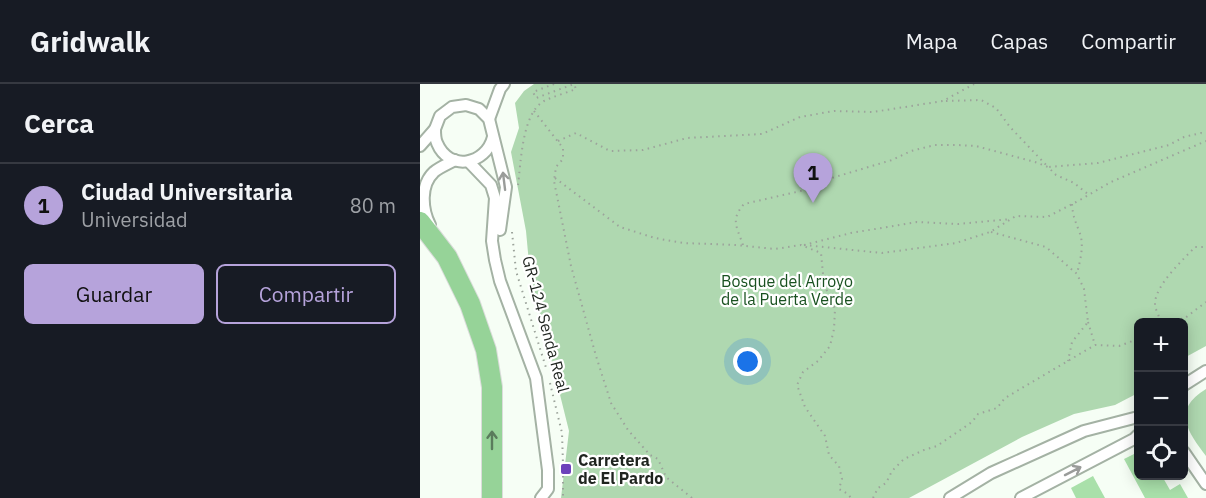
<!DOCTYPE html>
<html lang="es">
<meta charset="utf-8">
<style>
body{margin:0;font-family:"IBM Plex Sans",sans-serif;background:#20242c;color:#f1f3f6}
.controls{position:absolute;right:18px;bottom:18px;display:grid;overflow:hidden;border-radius:9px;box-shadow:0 3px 15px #0003}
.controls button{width:54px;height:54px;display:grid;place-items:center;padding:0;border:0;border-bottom:2px solid #363941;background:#171b24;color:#f1f3f6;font:30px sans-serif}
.you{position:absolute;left:328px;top:278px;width:21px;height:21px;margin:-15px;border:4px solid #fff;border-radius:50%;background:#1a73e8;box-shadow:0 0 0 9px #1a73e833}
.badge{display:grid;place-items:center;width:39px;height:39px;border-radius:50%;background:#b6a3db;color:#111;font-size:20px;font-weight:700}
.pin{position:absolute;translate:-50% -50px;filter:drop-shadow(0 2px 3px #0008)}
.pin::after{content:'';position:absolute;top:32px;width:21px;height:18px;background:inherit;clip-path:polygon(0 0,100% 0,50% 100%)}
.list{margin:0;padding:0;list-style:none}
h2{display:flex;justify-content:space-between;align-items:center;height:78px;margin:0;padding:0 24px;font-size:26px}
h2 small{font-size:20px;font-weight:400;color:#9ea1a6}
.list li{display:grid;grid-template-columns:39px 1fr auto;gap:18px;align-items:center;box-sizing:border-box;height:84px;padding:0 24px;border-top:2px solid #363941}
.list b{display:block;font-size:22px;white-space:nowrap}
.list p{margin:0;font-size:20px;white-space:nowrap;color:#9ea1a6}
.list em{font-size:20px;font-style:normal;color:#9ea1a6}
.actions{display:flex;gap:12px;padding:18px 24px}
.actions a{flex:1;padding:14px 0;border:2px solid #b6a3db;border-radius:9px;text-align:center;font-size:21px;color:#b6a3db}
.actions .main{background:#b6a3db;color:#111}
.icon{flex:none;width:33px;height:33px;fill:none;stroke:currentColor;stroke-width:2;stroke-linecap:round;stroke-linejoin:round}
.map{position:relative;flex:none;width:786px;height:414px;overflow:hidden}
header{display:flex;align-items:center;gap:36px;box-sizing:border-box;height:84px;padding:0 30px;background:#171b24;border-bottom:2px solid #363941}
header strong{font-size:28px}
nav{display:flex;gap:33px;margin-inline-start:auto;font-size:21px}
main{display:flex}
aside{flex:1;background:#171b24}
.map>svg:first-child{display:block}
.green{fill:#afd8b0}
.building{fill:#a9e0aa}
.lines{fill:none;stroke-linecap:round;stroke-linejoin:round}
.street-casing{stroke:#a4b2a4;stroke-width:14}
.highway-casing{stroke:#dbdcdb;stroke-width:22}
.path{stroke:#9ca39b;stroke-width:2;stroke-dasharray:1.5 4.5;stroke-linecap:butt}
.street{stroke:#fff;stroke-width:10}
.highway{stroke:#96d398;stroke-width:20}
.oneway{stroke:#9a9c9a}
.oneway2{stroke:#5a7c5c}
.poi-dot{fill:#6d42bb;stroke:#fff;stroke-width:2}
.labels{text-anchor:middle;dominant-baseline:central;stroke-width:4.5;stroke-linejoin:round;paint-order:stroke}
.park-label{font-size:16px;fill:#195120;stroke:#fff}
.street-label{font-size:16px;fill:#1f241f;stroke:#fff}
.poi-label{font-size:16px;font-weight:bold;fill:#1f241f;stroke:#fff;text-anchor:start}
</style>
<header>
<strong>Gridwalk</strong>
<nav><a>Mapa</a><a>Capas</a><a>Compartir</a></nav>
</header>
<main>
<aside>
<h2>Cerca<small></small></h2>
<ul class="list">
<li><span class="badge">1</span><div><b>Ciudad Universitaria</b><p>Universidad</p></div><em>80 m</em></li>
</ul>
<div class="actions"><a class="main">Guardar</a><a>Compartir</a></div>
</aside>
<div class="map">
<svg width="786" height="414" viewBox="0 0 786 414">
<rect width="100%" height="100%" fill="#f6fef5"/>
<g class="green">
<path d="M114,0H786V262L764,274V238H718V309L695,321L654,330L602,353L489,414H141L149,347L110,190L106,147L91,68L99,44L95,19L104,7Z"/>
<path d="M786,305V372C768,348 751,326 786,305Z"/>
</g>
<g class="building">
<path d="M718,368V392H742L750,406L760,400L768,414H725L704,375Z"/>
<path d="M673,392L685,414H656L651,404Z"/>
</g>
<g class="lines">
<g class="street-casing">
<g id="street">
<path d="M69,35L80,5L84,0"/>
<path d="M15,45C15,50 15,55 17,59C29,88 66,81 73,53"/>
<path d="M0,62L15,45L20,32L32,23L46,21L59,25L69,35L86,103L80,146"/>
<path d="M49,78L71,101L75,114L72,157L75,176L80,197L116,294L128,386V405L121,414"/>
<path d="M10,141C2,125 0,101 14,88C20,83 28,80 35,76"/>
<path d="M764,301L786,287"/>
<path d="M764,368L786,400"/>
<path d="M530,414L571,389L664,347L718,333"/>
<path d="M601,414L714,355L718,351"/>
</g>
</g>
<g class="highway-casing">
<path id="highway" d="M0,138L27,173L50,220L66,266L72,303V414"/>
</g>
<g class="path">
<path d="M134,0L113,8L116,14L154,0"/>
<path d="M526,17L561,16L576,24L590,43L628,83L678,79L749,61L764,53L781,49L786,51"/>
<path d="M114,27L143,64V75L136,83L134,97L151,182L176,272L191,319L208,346L230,371L238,375L246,393L272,414"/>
<path d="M138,57L156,49L190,67L223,66L267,54L342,50L380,33L414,27L453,28L523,17L554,0"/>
<path d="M135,94L200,143L235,154L263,159L316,161L355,165L381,161L401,169L404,200L415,225L414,245L410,262L398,277L383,288L377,301L385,323L405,352L409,371L419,382L422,395L419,405L428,410L431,414"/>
<path d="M98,101C101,78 102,29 124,17C134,12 146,9 156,5L154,0"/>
<path d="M652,120C653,133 655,136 659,147C665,161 660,176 657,190"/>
<path d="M92,148L96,187L127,287"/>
<path d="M571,148L626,163L657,190L664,205L668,238L652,258L648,277"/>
<path d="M323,161C317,143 310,136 324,120L398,103L405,96L472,76L491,67L515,61H537L556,62L615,78L628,83L636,91L654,99L669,111"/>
<path d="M384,161L462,169L536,159L570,148L596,132L627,133L660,116L691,98L786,57"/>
<path d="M384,161L431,149L497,138L538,140L591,135"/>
<path d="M668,238L675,261"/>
<path d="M740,238C740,232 735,226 735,220C735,201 763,176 775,163H786"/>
<path d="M749,238L765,234L786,218"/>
<path d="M130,299L142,349L143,380H138"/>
<path d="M143,380V414"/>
<path d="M453,414L458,404L466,399L472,387L484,375L504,366L517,362L552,338L558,330L577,324L585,314L675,261L699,262L718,255"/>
</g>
<use href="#street" class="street"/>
<use href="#highway" class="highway"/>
</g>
<defs><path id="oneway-shaft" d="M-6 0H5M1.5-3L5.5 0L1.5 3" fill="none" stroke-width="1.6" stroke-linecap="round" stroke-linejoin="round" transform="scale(1.5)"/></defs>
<g class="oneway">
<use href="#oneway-shaft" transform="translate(84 97) rotate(-97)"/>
<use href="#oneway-shaft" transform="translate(653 387) rotate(-27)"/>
</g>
<use class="oneway2" href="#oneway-shaft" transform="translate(72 356) rotate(-90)"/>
<rect class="poi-dot" x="140" y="379" width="12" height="12" rx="3"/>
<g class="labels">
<g class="park-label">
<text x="367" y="197">Bosque del Arroyo<tspan x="367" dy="18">de la Puerta Verde</tspan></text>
</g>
<g class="street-label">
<text transform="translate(126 240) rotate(75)">GR-124 Senda Real</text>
</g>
<g class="poi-label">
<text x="158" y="376">Carretera<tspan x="158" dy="18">de El Pardo</tspan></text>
</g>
</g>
</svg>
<div class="controls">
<button>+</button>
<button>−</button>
<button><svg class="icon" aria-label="locate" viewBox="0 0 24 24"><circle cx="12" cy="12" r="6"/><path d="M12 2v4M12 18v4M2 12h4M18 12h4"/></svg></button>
</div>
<div class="you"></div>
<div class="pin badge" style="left:393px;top:119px">1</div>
</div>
</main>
